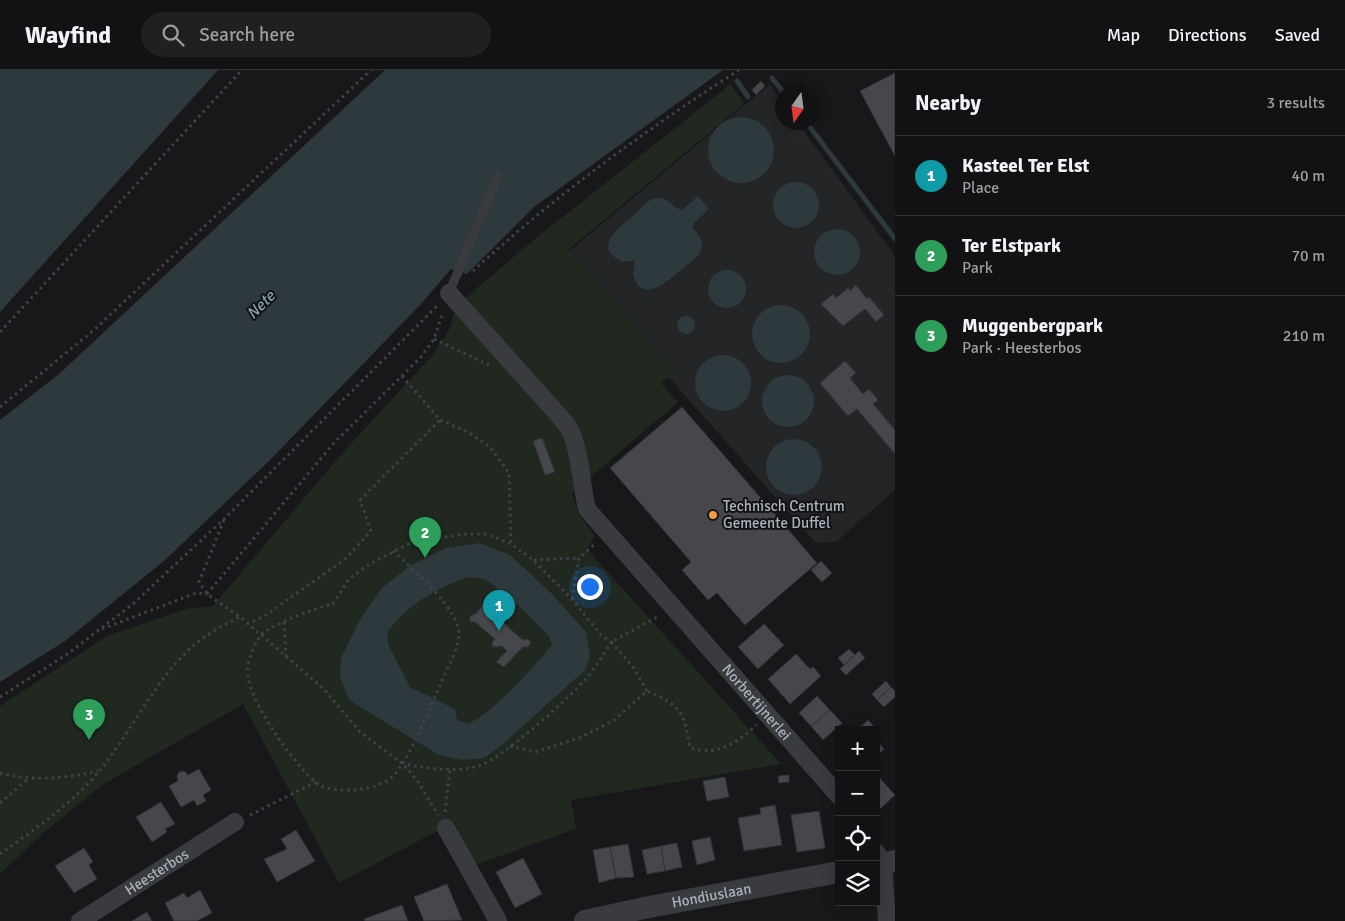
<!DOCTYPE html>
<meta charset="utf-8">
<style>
body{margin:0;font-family:Signika,sans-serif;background:#1f2022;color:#f1f3f6}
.controls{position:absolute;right:15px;bottom:15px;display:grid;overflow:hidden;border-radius:0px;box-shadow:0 2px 12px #0003}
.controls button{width:45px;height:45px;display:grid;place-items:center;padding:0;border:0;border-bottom:1px solid #313234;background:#121214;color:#f1f3f6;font:25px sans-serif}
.compass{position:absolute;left:775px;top:15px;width:45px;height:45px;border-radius:50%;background:#121214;box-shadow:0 2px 12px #0003;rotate:194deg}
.you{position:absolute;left:589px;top:516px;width:18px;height:18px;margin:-12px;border:4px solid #fff;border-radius:50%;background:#1a73e8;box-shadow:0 0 0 8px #1a73e833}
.badge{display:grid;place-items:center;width:32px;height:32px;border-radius:50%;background:#ee9d3d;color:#fff;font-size:16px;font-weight:700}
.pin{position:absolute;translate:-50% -41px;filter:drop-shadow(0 1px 2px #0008)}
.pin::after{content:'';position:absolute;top:26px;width:18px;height:15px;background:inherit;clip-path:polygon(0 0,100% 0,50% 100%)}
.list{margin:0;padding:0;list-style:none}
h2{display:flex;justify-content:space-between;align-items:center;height:65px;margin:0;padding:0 20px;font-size:21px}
h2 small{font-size:16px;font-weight:400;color:#9c9ea0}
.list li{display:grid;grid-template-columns:32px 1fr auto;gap:15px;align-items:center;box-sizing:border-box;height:80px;padding:0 20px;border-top:1px solid #313234}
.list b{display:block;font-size:19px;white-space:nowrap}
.list p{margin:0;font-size:16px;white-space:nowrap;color:#9c9ea0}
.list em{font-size:16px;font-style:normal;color:#9c9ea0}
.icon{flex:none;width:28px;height:28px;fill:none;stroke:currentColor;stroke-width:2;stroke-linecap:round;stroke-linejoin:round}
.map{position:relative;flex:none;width:895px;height:851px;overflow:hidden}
header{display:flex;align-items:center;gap:30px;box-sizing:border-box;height:70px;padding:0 25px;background:#121214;border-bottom:1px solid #313234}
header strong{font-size:24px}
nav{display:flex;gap:28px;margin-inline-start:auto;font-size:18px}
.search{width:350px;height:45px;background:#1f2022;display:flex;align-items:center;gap:12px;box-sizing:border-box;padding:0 18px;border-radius:28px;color:#9c9ea0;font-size:19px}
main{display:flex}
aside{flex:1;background:#121214}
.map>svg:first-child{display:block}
.built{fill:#242527}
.green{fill:#202820}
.water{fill:#2e393e;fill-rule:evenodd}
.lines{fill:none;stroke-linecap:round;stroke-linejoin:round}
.stream{stroke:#2e393e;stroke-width:5}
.building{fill:#45474a;stroke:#323336}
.path{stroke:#3f4246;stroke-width:3;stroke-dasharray:2.5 4;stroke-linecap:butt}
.service{stroke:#393b3f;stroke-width:9}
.minor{stroke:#393b3f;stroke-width:18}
.tertiary{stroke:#393b3f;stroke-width:22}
.poi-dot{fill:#ee9d3d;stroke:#131315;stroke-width:2}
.labels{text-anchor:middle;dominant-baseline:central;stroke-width:4;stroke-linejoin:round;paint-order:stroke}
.poi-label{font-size:15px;fill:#abb1ba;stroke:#131315;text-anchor:start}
.street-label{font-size:15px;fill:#abb1ba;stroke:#131315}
.water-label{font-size:16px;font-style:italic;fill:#83a3b3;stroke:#131315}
</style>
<header>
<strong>Wayfind</strong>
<div class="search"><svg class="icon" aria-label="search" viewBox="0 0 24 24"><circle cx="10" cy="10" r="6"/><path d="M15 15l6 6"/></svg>Search here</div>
<nav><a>Map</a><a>Directions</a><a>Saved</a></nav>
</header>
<main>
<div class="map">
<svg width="895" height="851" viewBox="0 0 895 851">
<rect width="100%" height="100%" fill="#18181a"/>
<path class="built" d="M770,14L782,31V52L798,53L895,186V420L836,472L816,473L562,187Z"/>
<path class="green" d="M731,14L744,34L569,179L675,303L661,313L678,332L572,423L579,445L595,466L587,479L781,694L571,730L576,759L475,795L454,752L339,813L243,634L102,715L40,766L0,804V636L107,566L189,538L212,537L345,380L432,286L450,258L456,236L536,168Z"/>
<g class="water">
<path d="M0,0H218L0,242Z"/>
<path d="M385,0H723L534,137L467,204L451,199L421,234L270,390L164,491L65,571L0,612V350L59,304Z"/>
<circle cx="741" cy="80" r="33"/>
<circle cx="796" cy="135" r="23"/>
<path d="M698,126L709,139L694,153L693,159C699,164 704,172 701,180C699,188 687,194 682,199C669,210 642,236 633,205L635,190L623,192C591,178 619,158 633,146C639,141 647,130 655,128C667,125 672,138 682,140Z"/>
<circle cx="837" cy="182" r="23"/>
<circle cx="727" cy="219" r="19"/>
<circle cx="781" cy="264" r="29"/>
<circle cx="686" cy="255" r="9"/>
<circle cx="723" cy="313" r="28"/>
<circle cx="788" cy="331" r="26"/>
<circle cx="794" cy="397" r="28"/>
<path d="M480,473L510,485L552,524L586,562L590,586L585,600L503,674L484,688L462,690L439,685L349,630L340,607L341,588L360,549L383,517L410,496L446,478ZM468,507L485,509L511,528L550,567L552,575C532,599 496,640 468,654L457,650L455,639L410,617L388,574L387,563C406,535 437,518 468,507Z"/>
</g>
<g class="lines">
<g class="stream">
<path d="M772,8L783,22"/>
<path d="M737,11L748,27"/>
<path d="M806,52L895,169"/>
</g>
</g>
<g class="building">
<path d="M895,3V86L860,21Z"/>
<path d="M761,11L765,16L756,25L752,20Z"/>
<path d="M856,215L867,229L869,227L884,245L876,252L865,239L843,256L821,234L833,224L836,228L848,218L850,221Z"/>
<path d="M845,291L856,303L850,308L863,324L869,319L878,330L873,334L895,360V384L857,339L848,346L820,313Z"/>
<path d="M682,337L817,493L745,555L717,523L708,530L682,500L691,492L610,398Z"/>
<path d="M542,368L555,402L545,405L533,371Z"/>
<path d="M821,491L832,503L822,512L811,500Z"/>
<path d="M482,534L486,535V538L523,570L527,569L531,572L528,577H523L504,597L496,592L507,581L502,576L493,577L492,572L495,569L475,552H470V546L475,544L481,538Z"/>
<path d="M764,554L784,575L758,599L738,577Z"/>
<path d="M849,579L855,585L844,595L838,588Z"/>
<path d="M859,581L865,588L846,605L840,599Z"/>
<path d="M796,584L810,599L813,597L821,606L790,634L768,609Z"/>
<path d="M886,611L891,617L877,630L872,624Z"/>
<path d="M891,617L895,621V627L884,637L877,630Z"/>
<path d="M817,626L830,640L811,656L799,643Z"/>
<path d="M830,640L842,653L823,670L811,656Z"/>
<path d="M868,650L879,662L876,664V660H857Z"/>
<path d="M876,670L884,679L876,686Z"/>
<path d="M199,699L211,720L203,725L206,731L197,736L194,730L181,737L169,716L178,711L177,706L179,702L184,701L188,705Z"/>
<path d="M789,705V712L779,713L778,706Z"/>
<path d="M877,705L895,725L880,739L876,735Z"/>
<path d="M725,707L729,727L707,731L703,711Z"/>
<path d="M161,732L175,754L165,759L167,762L152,772L136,747Z"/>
<path d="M775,735L782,775L744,781L738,748L761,744L760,738Z"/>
<path d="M819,741L825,778L797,782L791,745Z"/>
<path d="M296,760L315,791L277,812L264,789L287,779L281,769Z"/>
<path d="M710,767L715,790L697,795L692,771Z"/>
<path d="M677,773L682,797L665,801L661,776Z"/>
<path d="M628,774L634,807L616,808L610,777Z"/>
<path d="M661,776L665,801L647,804L642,780Z"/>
<path d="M610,777L616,808L599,813L593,780Z"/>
<path d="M84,778L93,792L89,795L97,809L74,823L55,796Z"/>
<path d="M523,788L542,824L515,838L496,802Z"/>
<path d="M447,814L462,850L424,851L414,827Z"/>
<path d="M200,820L212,843L197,851H174L165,833L184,823L187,828Z"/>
<path d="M402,835L408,851H365L364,849Z"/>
<path d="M147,842L152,851H132Z"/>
</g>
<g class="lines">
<g class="path">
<path d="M473,201C555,126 645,60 739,0"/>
<path d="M0,262L242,0"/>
<path d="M434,269L491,296"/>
<path d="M402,306L440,350L468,362L490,377L509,403L511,474"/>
<path d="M0,337L95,259L371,0"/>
<path d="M224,450L199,512L207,524L240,547L324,619L360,662L403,694L417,710L438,745"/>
<path d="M393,481C410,497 462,541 459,566C458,581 446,600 440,615C431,636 408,691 394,705C378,721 342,724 321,716C311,712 283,676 277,666C265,647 246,620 248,597C248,589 256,571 261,565C270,555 318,537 333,534L349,509L368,495L414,471L467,464H487L511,474L533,490L572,529L600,564L611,572C603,586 595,598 585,610C568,629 500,691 478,696C453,703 428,698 403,694"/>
<path d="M534,490L579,488"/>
<path d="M207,524L334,373L421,287L434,269L443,242"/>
<path d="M572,529L579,488L596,473"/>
<path d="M284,552L286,587"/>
<path d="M247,554L263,547L344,490L371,461L360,430L440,350"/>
<path d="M102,559L196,523L207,524"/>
<path d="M647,621L633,597L611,572L659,546"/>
<path d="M0,627L66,585L134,533L224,449L438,235"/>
<path d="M510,676L535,682L579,668L613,651L647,621C682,636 684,642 690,678C720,686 735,673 757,655"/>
<path d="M0,703C33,712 66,708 98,701"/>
<path d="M0,733L29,708"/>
<path d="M445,742L450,700"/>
<path d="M250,745L316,712"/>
<path d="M0,784C34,760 73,733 100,700C131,662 157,607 194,575C208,563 224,555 240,547"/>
</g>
<path class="service" d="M449,223L498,106"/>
<g class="minor">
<path id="s1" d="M449,223L554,340C560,347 567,354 571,362C581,386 581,414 587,439L839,726"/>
<path d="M446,758L498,851"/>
<path d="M876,782L883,794L887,851"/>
<path id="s2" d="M80,851L235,752"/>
</g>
<g class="tertiary">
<path d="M876,795L895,791"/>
<path id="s3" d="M585,851L649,837L839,802"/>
</g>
</g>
<circle class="poi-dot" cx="713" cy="445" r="5"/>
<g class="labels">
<g class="poi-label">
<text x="723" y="436">Technisch Centrum<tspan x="723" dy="17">Gemeente Duffel</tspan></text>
</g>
<g class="street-label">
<text stroke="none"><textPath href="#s1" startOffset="521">Norbertijnerlei</textPath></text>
<text stroke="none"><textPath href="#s2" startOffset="91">Heesterbos</textPath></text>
<text stroke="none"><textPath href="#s3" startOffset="129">Hondiuslaan</textPath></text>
</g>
<g class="water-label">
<text transform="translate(261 235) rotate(-45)">Nete</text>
</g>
</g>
</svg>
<div class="controls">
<button>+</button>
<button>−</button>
<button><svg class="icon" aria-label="locate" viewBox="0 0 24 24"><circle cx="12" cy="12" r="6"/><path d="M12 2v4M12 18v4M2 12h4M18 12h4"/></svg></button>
<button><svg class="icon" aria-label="layers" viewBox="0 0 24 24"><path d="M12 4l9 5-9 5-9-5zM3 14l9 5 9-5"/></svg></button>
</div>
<svg class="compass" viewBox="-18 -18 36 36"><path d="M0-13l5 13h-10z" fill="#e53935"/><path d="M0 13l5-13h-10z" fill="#9c9ea0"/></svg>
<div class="you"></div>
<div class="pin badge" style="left:499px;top:561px;background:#0f9aa8">1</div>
<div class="pin badge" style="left:425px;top:488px;background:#2e9e5b">2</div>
<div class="pin badge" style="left:89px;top:670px;background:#2e9e5b">3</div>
</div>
<aside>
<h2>Nearby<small>3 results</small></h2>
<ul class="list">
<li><span class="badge" style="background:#0f9aa8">1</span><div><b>Kasteel Ter Elst</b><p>Place</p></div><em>40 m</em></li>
<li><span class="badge" style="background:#2e9e5b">2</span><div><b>Ter Elstpark</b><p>Park</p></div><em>70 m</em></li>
<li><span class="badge" style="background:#2e9e5b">3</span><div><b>Muggenbergpark</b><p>Park · Heesterbos</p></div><em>210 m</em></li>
</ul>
</aside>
</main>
